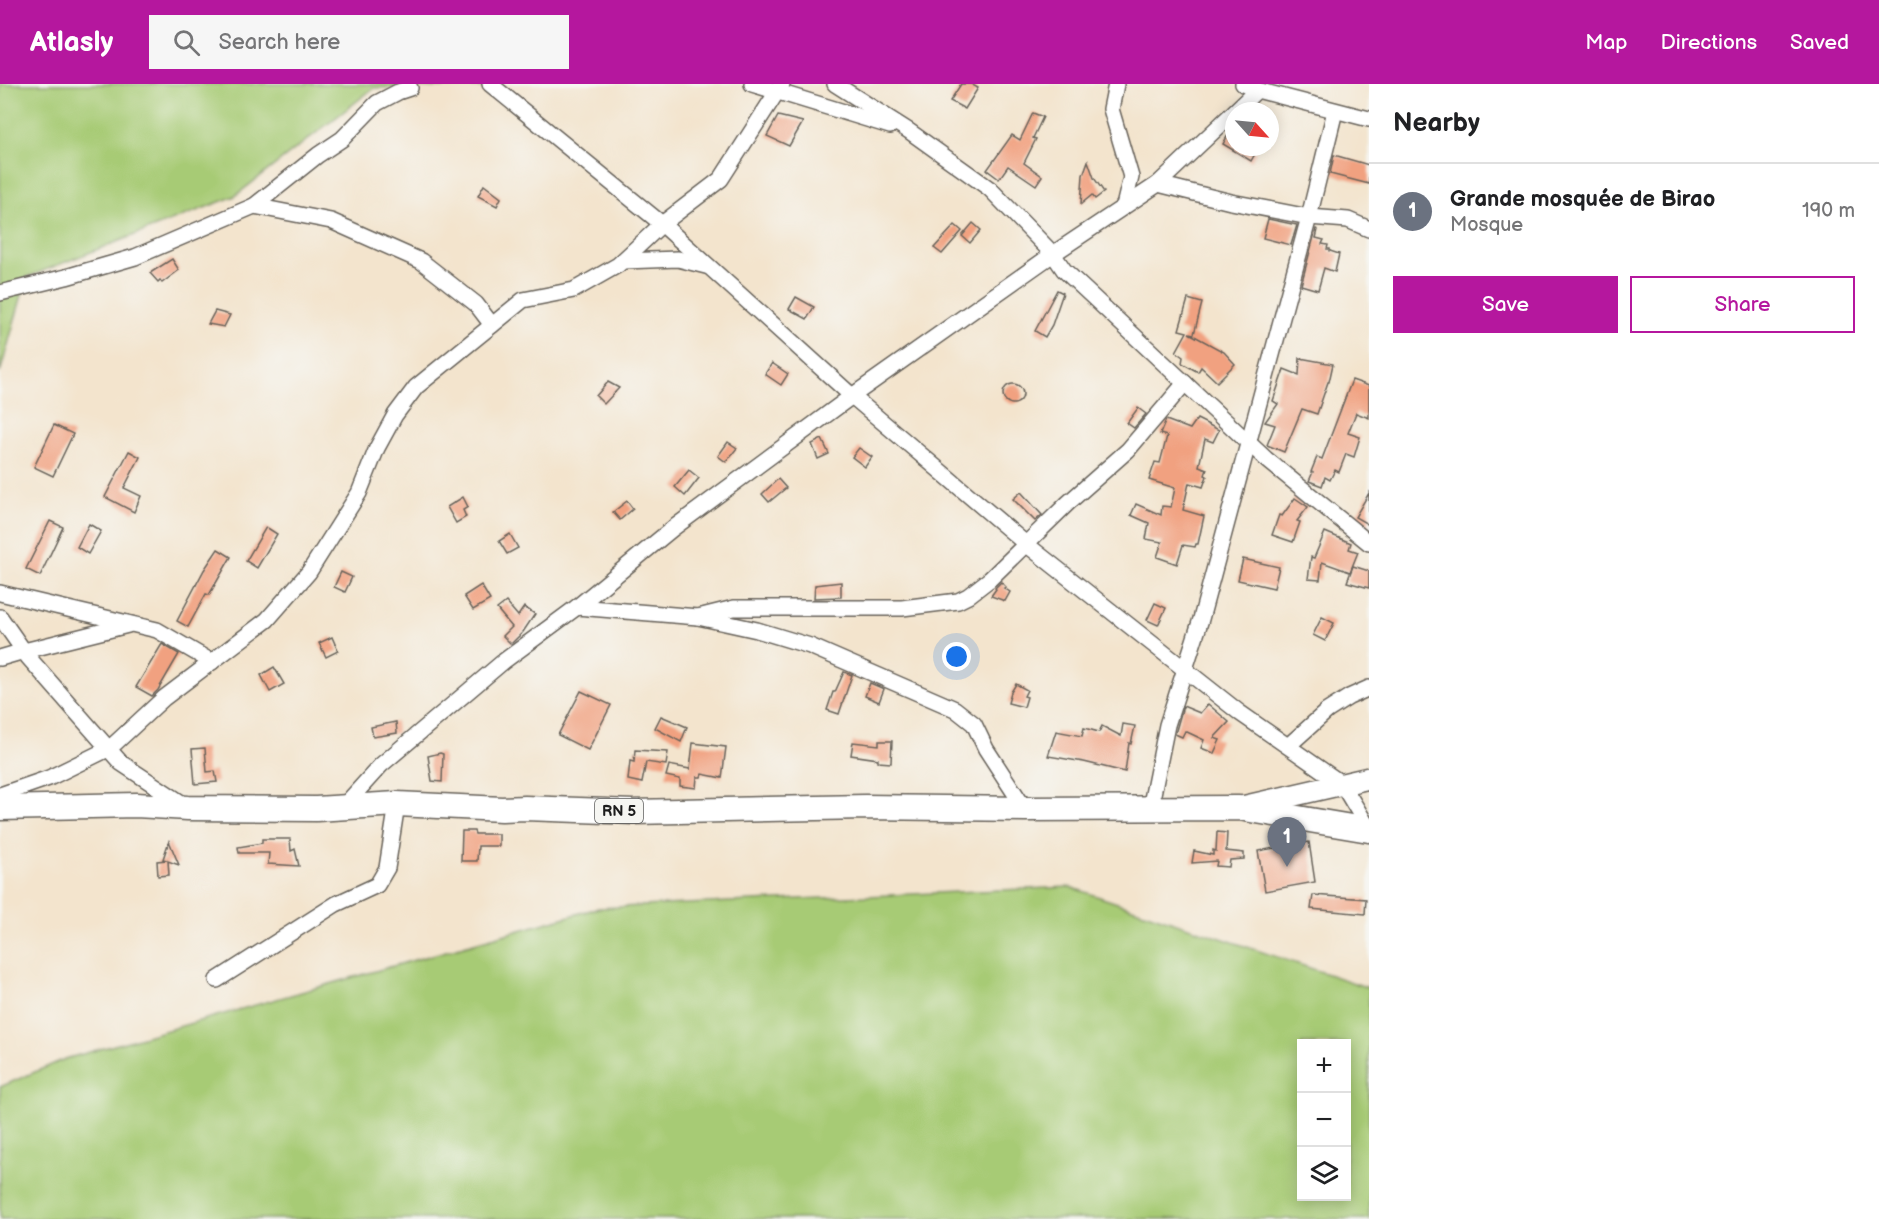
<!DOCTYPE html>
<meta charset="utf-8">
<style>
body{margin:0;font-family:"Balsamiq Sans",sans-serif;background:#f6f6f6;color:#202124}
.controls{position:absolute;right:18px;bottom:18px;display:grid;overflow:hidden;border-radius:0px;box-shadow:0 3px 15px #0003}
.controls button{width:54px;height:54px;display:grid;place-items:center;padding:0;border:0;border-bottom:2px solid #e0e0e0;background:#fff;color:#202124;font:30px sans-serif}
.compass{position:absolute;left:1225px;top:18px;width:54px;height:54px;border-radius:50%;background:#fff;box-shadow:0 3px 15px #0003;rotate:117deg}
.you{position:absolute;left:957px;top:573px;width:21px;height:21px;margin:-15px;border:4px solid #fff;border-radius:50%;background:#1a73e8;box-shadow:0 0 0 9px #1a73e833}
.badge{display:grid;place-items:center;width:39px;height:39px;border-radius:50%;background:#b5179e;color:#fff;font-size:20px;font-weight:700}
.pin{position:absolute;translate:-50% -50px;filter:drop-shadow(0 2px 3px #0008)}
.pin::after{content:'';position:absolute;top:32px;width:21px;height:18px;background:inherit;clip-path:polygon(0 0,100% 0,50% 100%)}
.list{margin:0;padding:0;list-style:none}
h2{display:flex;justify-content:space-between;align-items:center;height:78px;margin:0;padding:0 24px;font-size:26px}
h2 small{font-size:20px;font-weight:400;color:#757577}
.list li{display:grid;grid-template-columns:39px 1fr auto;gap:18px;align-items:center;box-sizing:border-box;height:96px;padding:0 24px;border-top:2px solid #e0e0e0}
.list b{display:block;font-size:22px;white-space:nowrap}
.list p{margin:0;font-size:20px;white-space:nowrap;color:#757577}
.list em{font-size:20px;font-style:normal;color:#757577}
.actions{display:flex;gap:12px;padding:18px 24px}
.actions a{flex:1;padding:14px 0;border:2px solid #b5179e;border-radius:0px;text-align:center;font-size:21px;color:#b5179e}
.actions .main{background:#b5179e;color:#fff}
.icon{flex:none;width:33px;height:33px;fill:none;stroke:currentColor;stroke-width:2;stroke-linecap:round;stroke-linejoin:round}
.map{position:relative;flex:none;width:1369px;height:1135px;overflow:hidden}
header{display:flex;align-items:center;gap:36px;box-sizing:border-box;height:84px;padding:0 30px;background:#b5179e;color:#fff}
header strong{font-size:28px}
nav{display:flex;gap:33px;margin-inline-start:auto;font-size:21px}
.search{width:420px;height:54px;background:#f6f6f6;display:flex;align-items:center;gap:15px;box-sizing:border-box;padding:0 21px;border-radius:0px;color:#757577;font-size:22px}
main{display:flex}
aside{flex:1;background:#fff}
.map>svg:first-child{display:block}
.green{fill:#a7cb74;stroke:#627448;stroke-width:1.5;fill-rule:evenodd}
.building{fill:#f1a180}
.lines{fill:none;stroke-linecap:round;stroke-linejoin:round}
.street-casing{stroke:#67625a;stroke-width:18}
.secondary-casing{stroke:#67625a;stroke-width:24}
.primary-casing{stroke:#67625a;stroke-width:27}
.street{stroke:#fff;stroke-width:15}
.secondary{stroke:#fff;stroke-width:21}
.primary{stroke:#fff;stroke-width:24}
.labels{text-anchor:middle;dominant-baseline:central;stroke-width:5;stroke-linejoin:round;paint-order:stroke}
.shield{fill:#f6f6f2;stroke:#5d5d5c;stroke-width:1.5}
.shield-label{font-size:15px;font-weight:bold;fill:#1c1c1c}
</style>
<header>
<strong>Atlasly</strong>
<div class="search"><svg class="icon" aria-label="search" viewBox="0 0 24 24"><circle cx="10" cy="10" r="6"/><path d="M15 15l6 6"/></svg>Search here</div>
<nav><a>Map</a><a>Directions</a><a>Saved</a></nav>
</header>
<main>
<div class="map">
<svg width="1369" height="1135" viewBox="0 0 1369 1135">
<rect width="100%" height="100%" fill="#f6f6f2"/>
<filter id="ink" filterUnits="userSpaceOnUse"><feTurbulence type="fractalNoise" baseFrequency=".0167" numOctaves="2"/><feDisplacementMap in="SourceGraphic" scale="12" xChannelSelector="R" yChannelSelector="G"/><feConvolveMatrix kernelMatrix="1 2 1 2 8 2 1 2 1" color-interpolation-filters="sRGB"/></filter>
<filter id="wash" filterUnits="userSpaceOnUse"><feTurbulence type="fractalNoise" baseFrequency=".008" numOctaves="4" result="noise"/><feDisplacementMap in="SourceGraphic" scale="24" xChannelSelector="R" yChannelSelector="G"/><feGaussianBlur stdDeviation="1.35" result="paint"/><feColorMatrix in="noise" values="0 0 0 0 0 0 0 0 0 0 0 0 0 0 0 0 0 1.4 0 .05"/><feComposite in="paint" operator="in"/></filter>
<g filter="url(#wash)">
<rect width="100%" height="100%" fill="#f3e4cd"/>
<g class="green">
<path d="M0,0H484L483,3L374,4L235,112L27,193L0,289Z"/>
<path d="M1070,803L1369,904V1135H0V1003L65,975L598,824ZM1302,960H1346V1112H1302Z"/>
</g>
<g id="blocks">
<g class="building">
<path d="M961,0H971L978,4L965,25L950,17Z"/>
<path d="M1033,29L1043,33L1033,54L1036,55L1024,79L1042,92L1036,101L1008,82L999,95L987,86L1012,51L1020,56Z"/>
<path d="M778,32L803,38L789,62L767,52Z"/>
<path d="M1228,51L1234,55V63H1248L1256,68L1251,77L1223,60Z"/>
<path d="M1334,71L1369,81V100L1330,90Z"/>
<path d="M1088,77L1094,94L1104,108L1095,115L1092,111L1081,120L1083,91Z"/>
<path d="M484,101L501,114L497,122L478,112Z"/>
<path d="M1268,135L1297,141L1291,161L1263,154Z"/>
<path d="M973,139L981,146L970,159L962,152Z"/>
<path d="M955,141L962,147L942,170L934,164Z"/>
<path d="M1316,145L1318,146L1316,154L1324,156L1322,160L1328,161L1327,165H1330V167L1339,170L1335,188L1324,184L1318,206L1301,201Z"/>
<path d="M172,175L179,186L162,199L160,196L158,198L150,189Z"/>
<path d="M1057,206L1063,209L1052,241L1045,253L1035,247Z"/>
<path d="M796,213L814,223L807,235L789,225Z"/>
<path d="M1188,215L1202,219L1194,250L1189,249L1224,268L1235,280L1217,298L1201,283L1198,288L1182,279L1183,273L1176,268L1187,248L1179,246Z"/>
<path d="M215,227L230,231L224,243L208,240Z"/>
<path d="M1300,274L1333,280L1329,298H1328L1317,330L1302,325L1284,368L1267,361L1275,341L1265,338L1278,320L1273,317L1284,285L1299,291Z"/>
<path d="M772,279L788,290L781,301L765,290Z"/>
<path d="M1352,296L1369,302V334L1356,329L1348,349L1360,353L1354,373L1346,370L1339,388L1335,386L1330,396L1325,393L1322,402L1309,397L1313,388H1311L1317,373L1322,375Z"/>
<path d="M608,298L619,304L604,320L596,312Z"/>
<circle cx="1013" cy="310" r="10"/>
<path d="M1138,324L1146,330L1134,344L1127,339Z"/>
<path d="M1197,335L1219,346L1213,358L1205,355L1199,382L1207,385L1205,391L1207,392L1203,403L1189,399L1183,426L1204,432L1198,460H1196L1195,463L1183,461L1177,480L1157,473L1162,458L1146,455L1149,439L1131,431L1136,420L1161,431L1162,422L1171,423L1175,404L1149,396L1155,378L1160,379L1167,352L1160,350L1166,336L1190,345Z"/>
<path d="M54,341L73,350L53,392L34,383Z"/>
<path d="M822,355L829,370L818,375L812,360Z"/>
<path d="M728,358L737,364L726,378L718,372Z"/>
<path d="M859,364L872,373L865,383L852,373Z"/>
<path d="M129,367L140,373L124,404L141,412L134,428L105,413Z"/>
<path d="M689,386L699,394L685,412L675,403Z"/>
<path d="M778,395L786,404L769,418L762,410Z"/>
<path d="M1021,408L1042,431L1035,437L1013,415Z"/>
<path d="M1369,409V441L1355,433Z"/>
<path d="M463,413L468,423L463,426L466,433L456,439L447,423Z"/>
<path d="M1295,414L1308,423L1297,437L1300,438L1293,458L1272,451L1279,431L1282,432Z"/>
<path d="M627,417L633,425L620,436L613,428Z"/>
<path d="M50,437L63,443L40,492L26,485Z"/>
<path d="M89,440L101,447L88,470L77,463Z"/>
<path d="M266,443L277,450L257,484L246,477Z"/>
<path d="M1325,448L1351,459L1349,465L1358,468L1350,488L1322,478L1320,496L1308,495L1311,473L1314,474Z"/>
<path d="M510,450L518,464L507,470L499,457Z"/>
<path d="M218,465L231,473L209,511L206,510L188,543L177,537L204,486Z"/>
<path d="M1243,475L1279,483L1274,504L1238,496Z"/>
<path d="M1353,482L1369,487V504L1347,498Z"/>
<path d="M341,488L352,493L345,508L334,503Z"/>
<path d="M841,498V513L814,514L815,501Z"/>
<path d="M1001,498L1006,503L1004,504L1010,508L1005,517L991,512L996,505L995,504Z"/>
<path d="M481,501L490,516L473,526L464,512Z"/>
<path d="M506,518L518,532L524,523L535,530L523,548L511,560L503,552L512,543L497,525Z"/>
<path d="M1155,519L1166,524L1158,541L1147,536Z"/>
<path d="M1322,533L1334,539L1325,557L1313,551Z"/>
<path d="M332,553L338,567L326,573L319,559Z"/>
<path d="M162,560L179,570L158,606L152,612L136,603Z"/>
<path d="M274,583L284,600L270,608L261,591Z"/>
<path d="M844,588L852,591L839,630L827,626L833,608H835Z"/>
<path d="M870,599L884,605L879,618L865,612Z"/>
<path d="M1016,600L1027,606L1024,612L1027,613L1024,623L1008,619L1011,608Z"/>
<path d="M581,607L611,621L588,666L558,651Z"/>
<path d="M1208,620L1229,638L1214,654L1220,656L1214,669L1201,664L1204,656L1185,647L1182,653L1175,650L1183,622L1200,629Z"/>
<path d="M661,632L687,643L681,658L655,644Z"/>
<path d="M396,638L397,649L373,653L371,643Z"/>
<path d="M1123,640L1135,642L1131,660L1129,659L1125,688L1084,678L1048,672L1056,647L1082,652L1084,644L1099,648L1102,642L1121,652Z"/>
<path d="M879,657H892L891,679L878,678V675L851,671L853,658L879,661Z"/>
<path d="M693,659L726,663L722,694L702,690L701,693H697L696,704L680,702V695L666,692L669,681L690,685Z"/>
<path d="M205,664L207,688L215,687L217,698L195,700L192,665Z"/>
<path d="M635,666L668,668L666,681L646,678L642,699L628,696L630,677L634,678Z"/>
<path d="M440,669L443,670L442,698L432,697L428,672Z"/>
<path d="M462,747H474L475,750H499V762H478L477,777H461Z"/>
<path d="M1217,748L1227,749L1226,767L1244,769V775L1230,776L1229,783L1216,782L1217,777L1192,779L1194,767L1213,771V766L1216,767Z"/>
<path d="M262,755H290L291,767L295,765L299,782L268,780L269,769H239L238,763L262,759Z"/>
<path d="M169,757L179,781L168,777L169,791L158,792L157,777L167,776L163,775Z"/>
<path d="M1309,758L1315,798L1265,807L1258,767Z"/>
<path d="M1313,811L1366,815L1365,830L1311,825Z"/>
</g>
</g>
</g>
<g filter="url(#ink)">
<use href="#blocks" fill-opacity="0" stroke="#67625a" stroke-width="1.5"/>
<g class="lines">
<g class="street-casing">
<g id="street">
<path d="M490,0L662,140L852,312L1026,460L1240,629L1342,700L1369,745"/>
<path d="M752,0L890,42"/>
<path d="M835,0L909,47L990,105L1053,170L1064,186L1266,375L1369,459"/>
<path d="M1116,0L1111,25L1131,93L1124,122"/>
<path d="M1243,0L1257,6L1369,35"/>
<path d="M1235,27L1257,6"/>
<path d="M1158,100L1231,118L1309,133L1348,136L1369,145"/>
<path d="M254,122L331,137L421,177L476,220L492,241"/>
<path d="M623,177L678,175L706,182"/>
<path d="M0,209L66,193L135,173L254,122L318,71L342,55L377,19L398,8L410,4"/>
<path d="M0,509L157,546L212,578"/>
<path d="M577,523L698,533L757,546L810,562L955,625L974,640L986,665L1025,725"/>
<path d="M0,533L28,573L121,679L186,722"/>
<path d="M698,533L734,524H902L958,517L968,512L990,495L1068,419L1128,366L1185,299"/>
<path d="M0,574L24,567L128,541"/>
<path d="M1288,662L1327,627L1349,613L1369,604"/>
<path d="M0,711L49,694L110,664L164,614L267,536L309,488L359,409L377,364L395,331L416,303L523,216L574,206L618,181L662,140L721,95L782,0"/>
<path d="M343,723L381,681L504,577L577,523L672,445L852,312L1053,170L1158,100L1234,28"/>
<path d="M1150,725L1167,641L1201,535L1309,133L1335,27"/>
<path d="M217,896L336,820L377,801L387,784L397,720"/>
</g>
</g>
<g class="secondary-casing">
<path id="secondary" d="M1242,723L1369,694"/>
</g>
<g class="primary-casing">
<path id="primary" d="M0,724L136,721L188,724L316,725L397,720L502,725L525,724L633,728L865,723L1025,725L1239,724L1369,746"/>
</g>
<use href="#street" class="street"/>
<use href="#secondary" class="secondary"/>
<use href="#primary" class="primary"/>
</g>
</g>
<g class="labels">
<rect class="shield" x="595" y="715" width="48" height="24" rx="4.5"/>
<g class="shield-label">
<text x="619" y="727">RN 5</text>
</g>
</g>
</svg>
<div class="controls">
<button>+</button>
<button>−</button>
<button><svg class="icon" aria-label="layers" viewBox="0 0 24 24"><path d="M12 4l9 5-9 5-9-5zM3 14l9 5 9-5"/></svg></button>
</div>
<svg class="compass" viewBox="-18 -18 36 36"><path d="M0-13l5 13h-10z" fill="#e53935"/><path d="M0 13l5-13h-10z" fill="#757577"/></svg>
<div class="you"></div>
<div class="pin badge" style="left:1287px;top:783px;background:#6b7280">1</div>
</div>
<aside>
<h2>Nearby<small></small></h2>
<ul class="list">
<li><span class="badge" style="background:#6b7280">1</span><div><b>Grande mosquée de Birao</b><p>Mosque</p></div><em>190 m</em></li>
</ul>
<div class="actions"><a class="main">Save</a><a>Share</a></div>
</aside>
</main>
